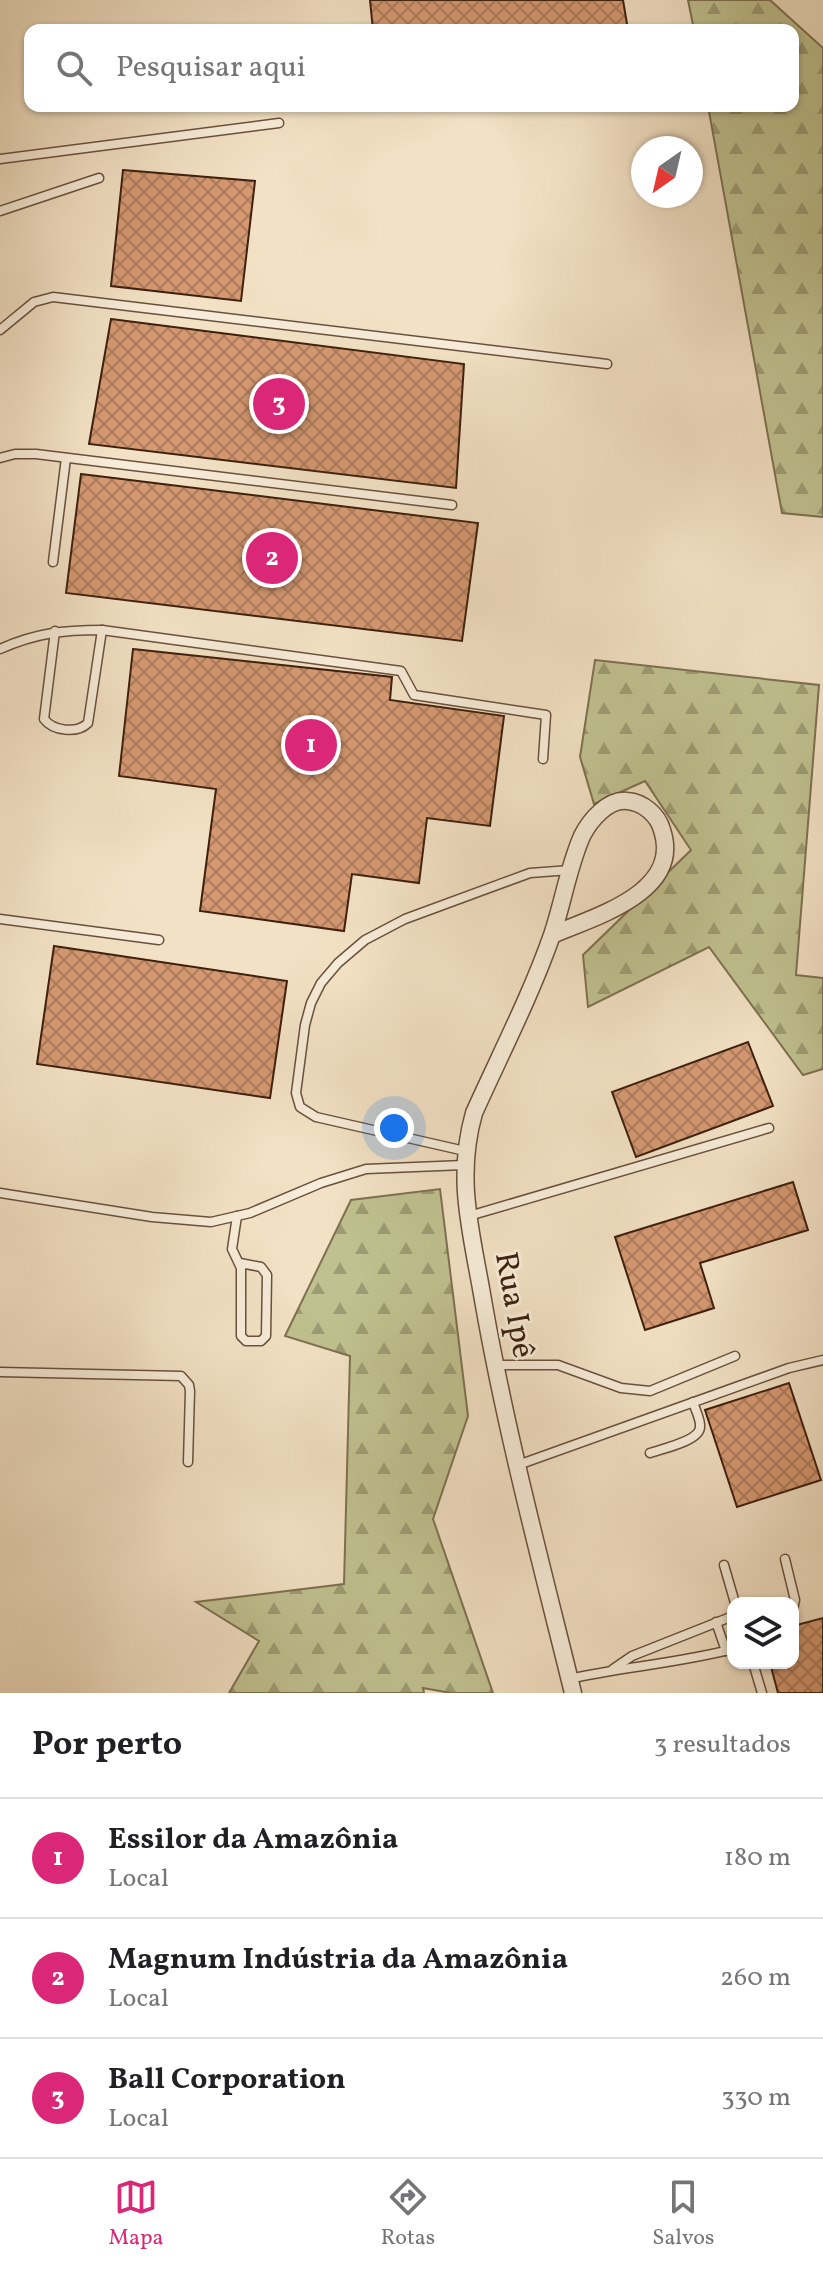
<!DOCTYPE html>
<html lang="pt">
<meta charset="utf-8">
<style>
body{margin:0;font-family:Vollkorn,serif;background:#f6f6f6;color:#202124}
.controls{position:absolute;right:24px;bottom:24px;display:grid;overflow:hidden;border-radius:16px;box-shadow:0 2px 6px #0004}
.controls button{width:72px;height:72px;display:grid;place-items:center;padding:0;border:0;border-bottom:2px solid #e0e0e0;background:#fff;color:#202124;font:40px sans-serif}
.compass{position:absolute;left:631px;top:136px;width:72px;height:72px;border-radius:50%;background:#fff;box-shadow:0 2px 6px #0004;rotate:214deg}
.you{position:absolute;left:394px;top:1128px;width:28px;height:28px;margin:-20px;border:6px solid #fff;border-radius:50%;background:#1a73e8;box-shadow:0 0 0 12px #1a73e833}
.badge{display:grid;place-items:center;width:52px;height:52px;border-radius:50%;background:#db2777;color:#fff;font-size:26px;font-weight:700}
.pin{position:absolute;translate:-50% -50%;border:4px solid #fff;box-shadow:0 2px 8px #0006}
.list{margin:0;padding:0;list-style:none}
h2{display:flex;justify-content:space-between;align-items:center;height:104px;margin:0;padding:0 32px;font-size:34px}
h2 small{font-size:26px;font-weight:400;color:#757577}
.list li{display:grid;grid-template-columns:52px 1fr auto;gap:24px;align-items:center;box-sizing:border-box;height:120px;padding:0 32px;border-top:2px solid #e0e0e0}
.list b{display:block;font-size:30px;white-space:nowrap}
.list p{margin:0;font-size:26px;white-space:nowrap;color:#757577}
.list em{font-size:26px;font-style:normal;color:#757577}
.icon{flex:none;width:44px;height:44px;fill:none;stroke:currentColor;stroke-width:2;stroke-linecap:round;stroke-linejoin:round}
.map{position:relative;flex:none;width:823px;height:1693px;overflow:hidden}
.search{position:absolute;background:#fff;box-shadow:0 2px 6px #0004;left:24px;right:24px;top:24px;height:88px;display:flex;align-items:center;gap:20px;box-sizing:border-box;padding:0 28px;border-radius:16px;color:#757577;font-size:30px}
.sheet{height:464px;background:#fff}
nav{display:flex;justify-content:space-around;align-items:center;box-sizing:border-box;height:112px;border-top:2px solid #e0e0e0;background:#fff;font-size:22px;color:#757577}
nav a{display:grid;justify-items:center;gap:4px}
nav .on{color:#db2777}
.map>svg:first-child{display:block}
.forest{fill:url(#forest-firs);stroke:#7e7050;stroke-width:2}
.building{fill:url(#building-cross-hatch);stroke:#3d200f;stroke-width:2}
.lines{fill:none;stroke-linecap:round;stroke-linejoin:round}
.service-casing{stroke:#6a503c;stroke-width:11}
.minor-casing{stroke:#6a503c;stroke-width:19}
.service{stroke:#f7ecd9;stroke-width:8}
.minor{stroke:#f7ecd9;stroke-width:16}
.labels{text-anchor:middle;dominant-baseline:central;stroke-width:6;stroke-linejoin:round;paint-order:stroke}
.street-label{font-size:32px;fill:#3d200f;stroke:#f7ecd9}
</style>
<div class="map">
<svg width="823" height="1693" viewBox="0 0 823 1693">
<defs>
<pattern id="forest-firs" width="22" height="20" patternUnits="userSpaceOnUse" patternTransform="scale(2)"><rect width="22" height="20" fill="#c0c190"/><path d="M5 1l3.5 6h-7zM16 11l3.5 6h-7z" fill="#9d9c74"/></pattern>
<pattern id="building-cross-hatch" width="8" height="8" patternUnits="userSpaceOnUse" patternTransform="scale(2)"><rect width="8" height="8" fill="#d59972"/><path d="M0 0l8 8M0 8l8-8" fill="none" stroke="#ae7c5c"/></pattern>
</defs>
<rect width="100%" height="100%" fill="#f2e1c4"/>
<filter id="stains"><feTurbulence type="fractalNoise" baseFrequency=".0025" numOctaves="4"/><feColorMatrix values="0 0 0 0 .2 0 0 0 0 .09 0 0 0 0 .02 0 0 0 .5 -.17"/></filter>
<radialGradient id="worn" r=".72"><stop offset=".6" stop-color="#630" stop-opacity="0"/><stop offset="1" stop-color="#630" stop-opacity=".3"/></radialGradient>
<g class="forest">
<path d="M688,0H770L823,48V517L782,513L708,106H793V30H694Z"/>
<path d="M595,660L819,685L796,975L823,978V1069L803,1075L709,947L588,1007L583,955L691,850L645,781L594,804L580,757Z"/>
<path d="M440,1189L468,1416L433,1519L493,1693H451L423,1688L424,1693H229L259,1641L196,1602L344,1584L350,1356L285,1336L351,1200Z"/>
</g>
<g class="building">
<path d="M370,0H623L628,30H373Z"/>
<path d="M123,170L255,181L241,301L111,286Z"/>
<path d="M111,319L464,364L456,488L89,444Z"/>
<path d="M81,474L478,523L462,641L66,593Z"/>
<path d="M133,649L392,677L390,700L504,716L490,826L427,818L419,883L352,874L344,931L200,911L216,789L119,776Z"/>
<path d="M54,946L287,981L270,1098L37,1064Z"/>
<path d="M748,1042L773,1106L636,1157L612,1092Z"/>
<path d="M793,1182L808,1230L700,1263L714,1308L645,1330L615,1237Z"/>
<path d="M789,1383L821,1480L737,1507L705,1410Z"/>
<path d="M823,1618V1693H778L770,1663H793V1626Z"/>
</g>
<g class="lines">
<g class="service-casing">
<g id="service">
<path d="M0,159L279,123"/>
<path d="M0,211L99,178"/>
<path d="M0,330L34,302L53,297L607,364"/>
<path d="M0,458L15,454H36L452,505"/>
<path d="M53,562L66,458"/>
<path d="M55,631L44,719C53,731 77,734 88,723L102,630"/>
<path d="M0,649C36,633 63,630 102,630L401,671L414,695L546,715L543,759"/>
<path d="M0,919L159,940"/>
<path d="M465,1151L316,1117L300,1107L296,1093L305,1025L311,1003L321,983L338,963L365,940L405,919L530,873L570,870"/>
<path d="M0,1193L152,1217L211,1222L250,1213L321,1183L366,1169L464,1165"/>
<path d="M237,1216L232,1249L241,1268V1336L246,1341H261L266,1336L267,1275L261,1267L240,1263"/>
<path d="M469,1216L769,1128"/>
<path d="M495,1365H558L621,1388L650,1391L735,1356"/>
<path d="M0,1372L181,1376L189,1385L190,1391L188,1462"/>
<path d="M650,1453C661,1449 700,1441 700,1427C701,1420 695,1409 693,1402"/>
<path d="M518,1465L789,1368L823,1360"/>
<path d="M785,1559L795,1600L793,1609"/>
<path d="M724,1565L735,1603"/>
<path d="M716,1622L726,1651"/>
<path d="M753,1663L762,1693"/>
<path d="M613,1669L632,1656L733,1616"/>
<path d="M569,1679C623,1667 679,1663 733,1649"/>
</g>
</g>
<g class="minor-casing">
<path id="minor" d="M552,935C593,917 683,893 662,830C658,815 643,802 627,801C608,799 590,820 582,836C568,868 563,903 552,935C531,995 500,1055 474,1113C455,1180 472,1234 483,1300C506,1432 541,1563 573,1693"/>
</g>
<use href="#service" class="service"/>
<use href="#minor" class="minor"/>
</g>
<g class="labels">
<g class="street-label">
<text transform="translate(513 1305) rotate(80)">Rua Ipê</text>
</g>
</g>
<rect width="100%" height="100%" filter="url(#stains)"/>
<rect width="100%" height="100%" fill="url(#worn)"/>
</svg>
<div class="controls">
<button><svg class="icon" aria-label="layers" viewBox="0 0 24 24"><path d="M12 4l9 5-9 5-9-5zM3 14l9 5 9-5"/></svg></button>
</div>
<svg class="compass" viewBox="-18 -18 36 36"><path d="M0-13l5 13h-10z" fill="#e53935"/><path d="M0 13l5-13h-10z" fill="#757577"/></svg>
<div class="you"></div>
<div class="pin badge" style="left:311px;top:745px">1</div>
<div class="pin badge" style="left:272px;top:558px">2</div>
<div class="pin badge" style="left:279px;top:404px">3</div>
<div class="search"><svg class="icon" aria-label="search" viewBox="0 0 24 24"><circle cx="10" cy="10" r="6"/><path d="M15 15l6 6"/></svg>Pesquisar aqui</div>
</div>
<section class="sheet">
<h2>Por perto<small>3 resultados</small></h2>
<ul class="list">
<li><span class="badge">1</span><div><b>Essilor da Amazônia</b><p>Local</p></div><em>180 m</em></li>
<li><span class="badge">2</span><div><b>Magnum Indústria da Amazônia</b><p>Local</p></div><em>260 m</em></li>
<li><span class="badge">3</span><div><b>Ball Corporation</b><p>Local</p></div><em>330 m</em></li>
</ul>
</section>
<nav>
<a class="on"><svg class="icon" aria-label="map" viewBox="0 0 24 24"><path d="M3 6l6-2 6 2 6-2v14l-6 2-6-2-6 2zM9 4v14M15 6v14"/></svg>Mapa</a>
<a><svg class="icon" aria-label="directions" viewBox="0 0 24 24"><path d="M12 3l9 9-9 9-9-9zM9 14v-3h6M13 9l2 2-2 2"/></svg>Rotas</a>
<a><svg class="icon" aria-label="saved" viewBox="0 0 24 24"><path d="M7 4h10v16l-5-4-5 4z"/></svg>Salvos</a>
</nav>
